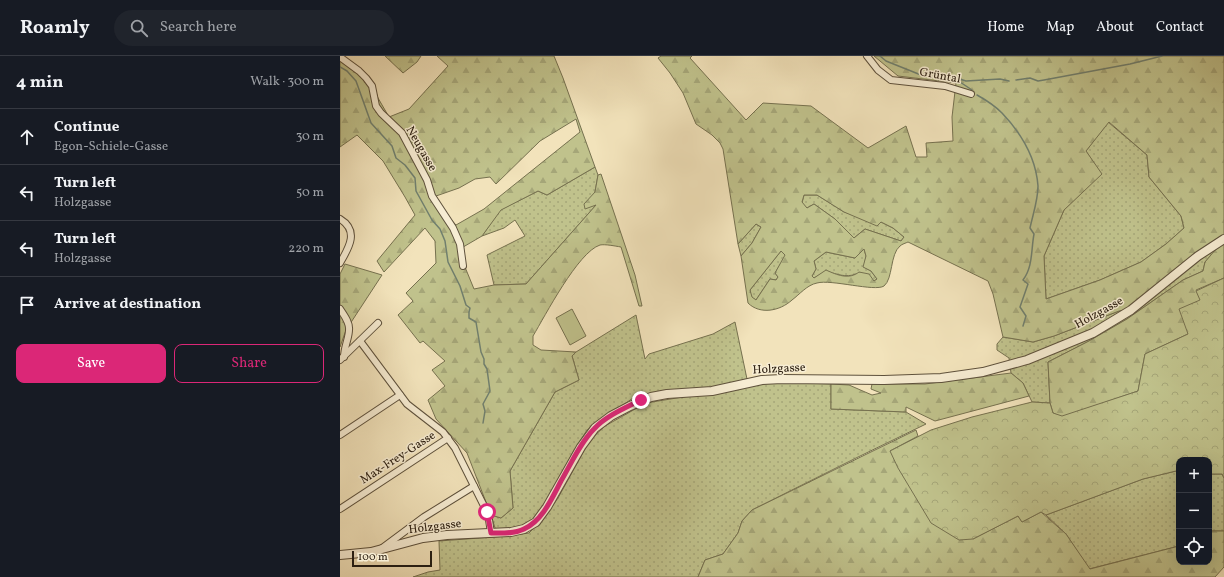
<!DOCTYPE html>
<meta charset="utf-8">
<style>
body{margin:0;font-family:Vollkorn,serif;background:#20242c;color:#f1f3f6}
.controls{position:absolute;right:12px;bottom:12px;display:grid;overflow:hidden;border-radius:8px;box-shadow:0 4px 16px #0002}
.controls button{width:36px;height:36px;display:grid;place-items:center;padding:0;border:0;border-bottom:1px solid #363941;background:#171b24;color:#f1f3f6;font:20px sans-serif}
.scale{position:absolute;left:12px;bottom:10px;width:80px;box-sizing:border-box;padding-left:4px;border:2px solid #2d2012;border-top:0;font-size:11px;line-height:14px;white-space:nowrap;color:#2d2012;-webkit-text-stroke:3px #f7edd3;paint-order:stroke}
.stop{position:absolute;width:12px;height:12px;margin:-9px;border:3px solid #db2777;border-radius:50%;background:#fff}
.stop.end{background:#db2777;border-color:#fff;box-shadow:0 1px 4px #0008}
.list{margin:0;padding:0;list-style:none}
h2{display:flex;justify-content:space-between;align-items:center;height:52px;margin:0;padding:0 16px;font-size:17px}
h2 small{font-size:13px;font-weight:400;color:#9ea1a6}
.list li{display:grid;grid-template-columns:26px 1fr auto;gap:12px;align-items:center;box-sizing:border-box;height:56px;padding:0 16px;border-top:1px solid #363941}
.list b{display:block;font-size:15px;white-space:nowrap}
.list p{margin:0;font-size:13px;white-space:nowrap;color:#9ea1a6}
.list em{font-size:13px;font-style:normal;color:#9ea1a6}
.actions{display:flex;gap:8px;padding:12px 16px}
.actions a{flex:1;padding:9px 0;border:1px solid #db2777;border-radius:8px;text-align:center;font-size:14px;color:#db2777}
.actions .main{background:#db2777;color:#fff}
.icon{flex:none;width:22px;height:22px;fill:none;stroke:currentColor;stroke-width:2;stroke-linecap:round;stroke-linejoin:round}
.map{position:relative;flex:none;width:884px;height:521px;overflow:hidden}
header{display:flex;align-items:center;gap:24px;box-sizing:border-box;height:56px;padding:0 20px;background:#171b24;border-bottom:1px solid #363941}
header strong{font-size:19px}
nav{display:flex;gap:22px;margin-inline-start:auto;font-size:14px}
.search{width:280px;height:36px;background:#20242c;display:flex;align-items:center;gap:10px;box-sizing:border-box;padding:0 14px;border-radius:22px;color:#9ea1a6;font-size:15px}
main{display:flex}
aside{flex:1;background:#171b24}
.map>svg:first-child{display:block}
.grass{fill:url(#grass-dots);stroke:#76714f}
.forest{fill:url(#forest-firs);stroke:#76714f;fill-rule:evenodd}
.park{fill:url(#park-crowns);stroke:#76714f}
.garden{fill:#c0c28c;stroke:#76714f}
.lines{fill:none;stroke-linecap:round;stroke-linejoin:round}
.stream{stroke:#707f6e;stroke-width:1.5}
.minor-casing{stroke:#5e513c;stroke-width:8}
.tertiary-casing{stroke:#5e513c;stroke-width:10}
.minor{stroke:#f7edd3;stroke-width:6}
.tertiary{stroke:#f7edd3;stroke-width:8}
.route{stroke:#db2777;stroke-width:5}
.labels{text-anchor:middle;dominant-baseline:central;stroke-width:3;stroke-linejoin:round;paint-order:stroke}
.street-label{font-size:12px;fill:#2d2012;stroke:#f7edd3}
</style>
<header>
<strong>Roamly</strong>
<div class="search"><svg class="icon" aria-label="search" viewBox="0 0 24 24"><circle cx="10" cy="10" r="6"/><path d="M15 15l6 6"/></svg>Search here</div>
<nav><a>Home</a><a>Map</a><a>About</a><a>Contact</a></nav>
</header>
<main>
<aside>
<h2>4 min<small>Walk · 300 m</small></h2>
<ul class="list">
<li><svg class="icon" aria-label="ahead" viewBox="0 0 24 24"><path d="M12 20V5M6 11l6-6 6 6"/></svg><div><b>Continue</b><p>Egon-Schiele-Gasse</p></div><em>30 m</em></li>
<li><svg class="icon" aria-label="left" viewBox="0 0 24 24"><path d="M17 20v-9H6M10 6l-5 5 5 5"/></svg><div><b>Turn left</b><p>Holzgasse</p></div><em>50 m</em></li>
<li><svg class="icon" aria-label="left" viewBox="0 0 24 24"><path d="M17 20v-9H6M10 6l-5 5 5 5"/></svg><div><b>Turn left</b><p>Holzgasse</p></div><em>220 m</em></li>
<li><svg class="icon" aria-label="arrive" viewBox="0 0 24 24"><path d="M6 21V4h12l-3 4 3 4H6"/></svg><div><b>Arrive at destination</b></div></li>
</ul>
<div class="actions"><a class="main">Save</a><a>Share</a></div>
</aside>
<div class="map">
<svg width="884" height="521" viewBox="0 0 884 521">
<defs>
<pattern id="grass-dots" width="8" height="8" patternUnits="userSpaceOnUse"><rect width="8" height="8" fill="#c0c28c"/><path d="M2 2h.1M6 6h.1" fill="none" stroke="#a5a678" stroke-width="1.8" stroke-linecap="round"/></pattern>
<pattern id="forest-firs" width="22" height="20" patternUnits="userSpaceOnUse"><rect width="22" height="20" fill="#c0c28c"/><path d="M5 1l3.5 6h-7zM16 11l3.5 6h-7z" fill="#a5a678"/></pattern>
<pattern id="park-crowns" width="20" height="18" patternUnits="userSpaceOnUse"><rect width="20" height="18" fill="#c0c28c"/><path d="M2 6a3 3 0 1 1 6 0M12 15a3 3 0 1 1 6 0" fill="none" stroke="#a5a678"/></pattern>
</defs>
<rect width="100%" height="100%" fill="#f2e3bb"/>
<filter id="stains"><feTurbulence type="fractalNoise" baseFrequency=".005" numOctaves="4"/><feColorMatrix values="0 0 0 0 .2 0 0 0 0 .09 0 0 0 0 .02 0 0 0 .5 -.17"/></filter>
<radialGradient id="worn" r=".72"><stop offset=".6" stop-color="#630" stop-opacity="0"/><stop offset="1" stop-color="#630" stop-opacity=".3"/></radialGradient>
<g class="grass">
<path d="M768,66L807,99L809,121L841,160L844,172L826,188L801,206L760,224L706,243L704,200L724,154L761,118L746,95Z"/>
<path d="M255,111L258,119L255,136L257,148L186,228L154,229L147,199L185,180L175,164L164,172L142,180L160,154L198,135L207,139Z"/>
<path d="M464,139H477L504,156L541,166L553,172L564,181L561,185L525,173L514,182L495,163L474,148L467,152L462,147Z"/>
<path d="M416,168L421,171L412,187L401,200L398,188Z"/>
<path d="M878,192L865,206L863,215L843,224L787,263L749,285L708,306L710,347L692,346L683,327L671,317L669,302L657,294V288L663,281L693,286L714,280L779,255L797,252L851,209Z"/>
<path d="M524,193L526,200L524,211L531,215L537,223L534,225L516,218C506,222 496,218 486,215L474,222L472,220L476,213L474,205L486,196L515,202Z"/>
<path d="M441,195L446,199L435,217L438,221L436,224L430,223L416,244L411,241L410,234Z"/>
<path d="M296,259L305,303L309,298L373,278L395,266L407,323L391,328L297,344L296,340L247,374L233,396L205,448L194,464L184,471L156,475L151,459L161,462L173,452L170,415L215,336L239,324L232,300L236,296Z"/>
<path d="M435,326L491,328V353L566,356L586,368L516,402L412,454L402,465L398,477L383,498L365,504L358,521H73L88,516L100,514L99,485L167,480L189,477L205,461L218,442L250,384L265,370L306,347Z"/>
<path d="M836,415L839,416V490L749,513L726,478L706,459L803,423Z"/>
<path d="M869,418H882L884,422V475H869Z"/>
</g>
<g class="forest">
<path d="M0,0L33,28L38,42L49,61L69,53L108,10L97,0H214L223,22L255,111L207,139L198,135L161,154L142,180L118,194L134,233L154,229L186,228L256,149L245,153L244,148L255,136L258,119L261,118L295,219L302,250H299L281,191C275,190 265,188 260,189C238,196 205,260 193,280V289L201,294L236,296L232,300L239,324L215,336L170,415L173,452L161,462L151,459L127,397L96,363L88,344L105,330L92,314L105,305L83,285L80,287L58,259L73,245L66,237L96,207L95,185L85,172L44,216L37,205L75,159L65,141L43,105L17,79L0,91ZM236,63L240,76L144,153L116,169L105,157L96,140L119,132L135,123L150,121L156,128L200,85Z"/>
<path d="M45,0H81L77,6L63,17Z"/>
<path d="M321,0H352L350,2L406,64L423,47L471,50L528,92L566,70L576,101H587L586,87L613,85L612,61L616,27L558,20L534,0H884V222L856,234L861,244L848,278L805,298L798,335L722,361L713,357L710,347L708,306L749,285L787,263L843,224L863,215L865,206L876,193L851,209L797,252L779,255L714,280L693,286L663,281L653,238L648,225L568,186C566,187 562,188 560,190C550,198 553,223 544,230C535,236 491,223 477,227C467,229 460,238 452,244C440,255 420,259 408,247L401,200L412,187L421,171L416,168L398,188L383,93L380,87L372,79L356,68L343,37L330,17L318,2ZM769,66L807,99L809,121L841,160L844,172L826,188L801,206L760,224L706,243L704,200L724,154L762,118L746,95ZM464,139H477L504,156L537,170L541,166L553,172L564,181L561,185L525,173L514,182L495,163L474,148L467,152L462,146ZM524,193L526,200L523,211L531,215L537,223L534,225L529,218L519,216C509,224 497,219 486,214L474,222L472,220L476,213L474,205L486,196L515,202ZM441,195L445,199L435,217L438,221L436,224L430,223L416,244L412,241L410,234Z"/>
<path d="M5,208L42,219L6,274L0,291V218Z"/>
<path d="M671,317L683,327L689,340L595,365L566,351V356L491,353V328L509,329L532,339L541,337L531,333L532,328H585Z"/>
<path d="M576,374L578,380L550,395L633,483L678,460L682,466L701,456L726,478L750,513L839,490V506H869V475H884V511L875,521H358L365,504L383,498L398,477L402,465L412,454Z"/>
</g>
<path class="park" d="M884,222V422L882,418H869V404H839V416L836,415L803,423L706,459L701,456L682,466L678,460L633,483L619,484L591,467L558,412L550,395L591,374L632,361L692,346L710,347L713,357L722,360L798,335L805,298L848,278L839,253L860,244L856,235Z"/>
<path class="garden" d="M232,253L246,280L230,289L216,262Z"/>
<g class="lines">
<g class="stream">
<path d="M540,0L546,5L581,19L594,17L607,22L613,21L626,25L660,23L669,25"/>
<path d="M0,11L7,15L16,25L31,67L52,90L56,102L65,109L75,122L76,135L92,164L100,173L105,185L108,206L120,230L126,249L130,252L129,256V262L136,266L141,296L144,303V308L147,313L150,335L143,348L145,355L143,367"/>
<path d="M614,22L632,34"/>
<path d="M676,24L690,22L698,25L704,24L790,8L822,0"/>
<path d="M637,39C646,44 655,50 662,57C681,77 696,102 698,130C698,144 693,158 690,172L694,178C691,194 693,211 683,224L688,228L680,251L686,260L683,270"/>
</g>
<g class="minor-casing">
<g id="minor">
<path d="M527,0L538,14L551,24L605,30L631,38"/>
<path d="M0,1L19,15L26,22L32,30L36,50L41,57L62,77L87,124L92,140L113,172L120,188L123,210"/>
<path d="M0,163C20,175 8,193 0,207"/>
<path d="M0,253C4,259 10,267 9,274C9,282 4,291 4,301"/>
<path d="M20,285L67,348L103,376L115,392L144,450L149,464L151,477"/>
<path d="M0,304L38,267"/>
<path d="M0,379L60,339"/>
<path d="M0,453L108,382"/>
<path d="M41,493L84,461L134,430"/>
</g>
</g>
<g class="tertiary-casing">
<path id="tertiary" d="M0,499L31,496L83,482L107,479L171,476L184,473L196,466L207,451L241,391L255,372L271,360L290,350L311,341L327,338L372,335L422,324L442,323L544,324L601,322L643,316L687,304L753,277L791,254L858,200L884,183"/>
</g>
<use href="#minor" class="minor"/>
<use href="#tertiary" class="tertiary"/>
</g>
<g class="lines">
<path class="route" d="M147,456L151,477C162,477 174,478 184,473C203,464 212,442 221,425C231,408 240,387 254,373C266,360 285,352 301,344"/>
</g>
<g class="labels">
<g class="street-label">
<text transform="translate(600 20) rotate(10)">Grüntal</text>
<text transform="translate(81 93) rotate(60)">Neugasse</text>
<text transform="translate(759 257) rotate(-29)">Holzgasse</text>
<text transform="translate(439 313) rotate(-3)">Holzgasse</text>
<text transform="translate(58 402) rotate(-33)">Max-Frey-Gasse</text>
<text transform="translate(95 471) rotate(-7)">Holzgasse</text>
</g>
</g>
<rect width="100%" height="100%" filter="url(#stains)"/>
<rect width="100%" height="100%" fill="url(#worn)"/>
</svg>
<div class="controls">
<button>+</button>
<button>−</button>
<button><svg class="icon" aria-label="locate" viewBox="0 0 24 24"><circle cx="12" cy="12" r="6"/><path d="M12 2v4M12 18v4M2 12h4M18 12h4"/></svg></button>
</div>
<div class="scale">100 m</div>
<div class="stop" style="left:147px;top:456px"></div>
<div class="stop end" style="left:301px;top:344px"></div>
</div>
</main>
